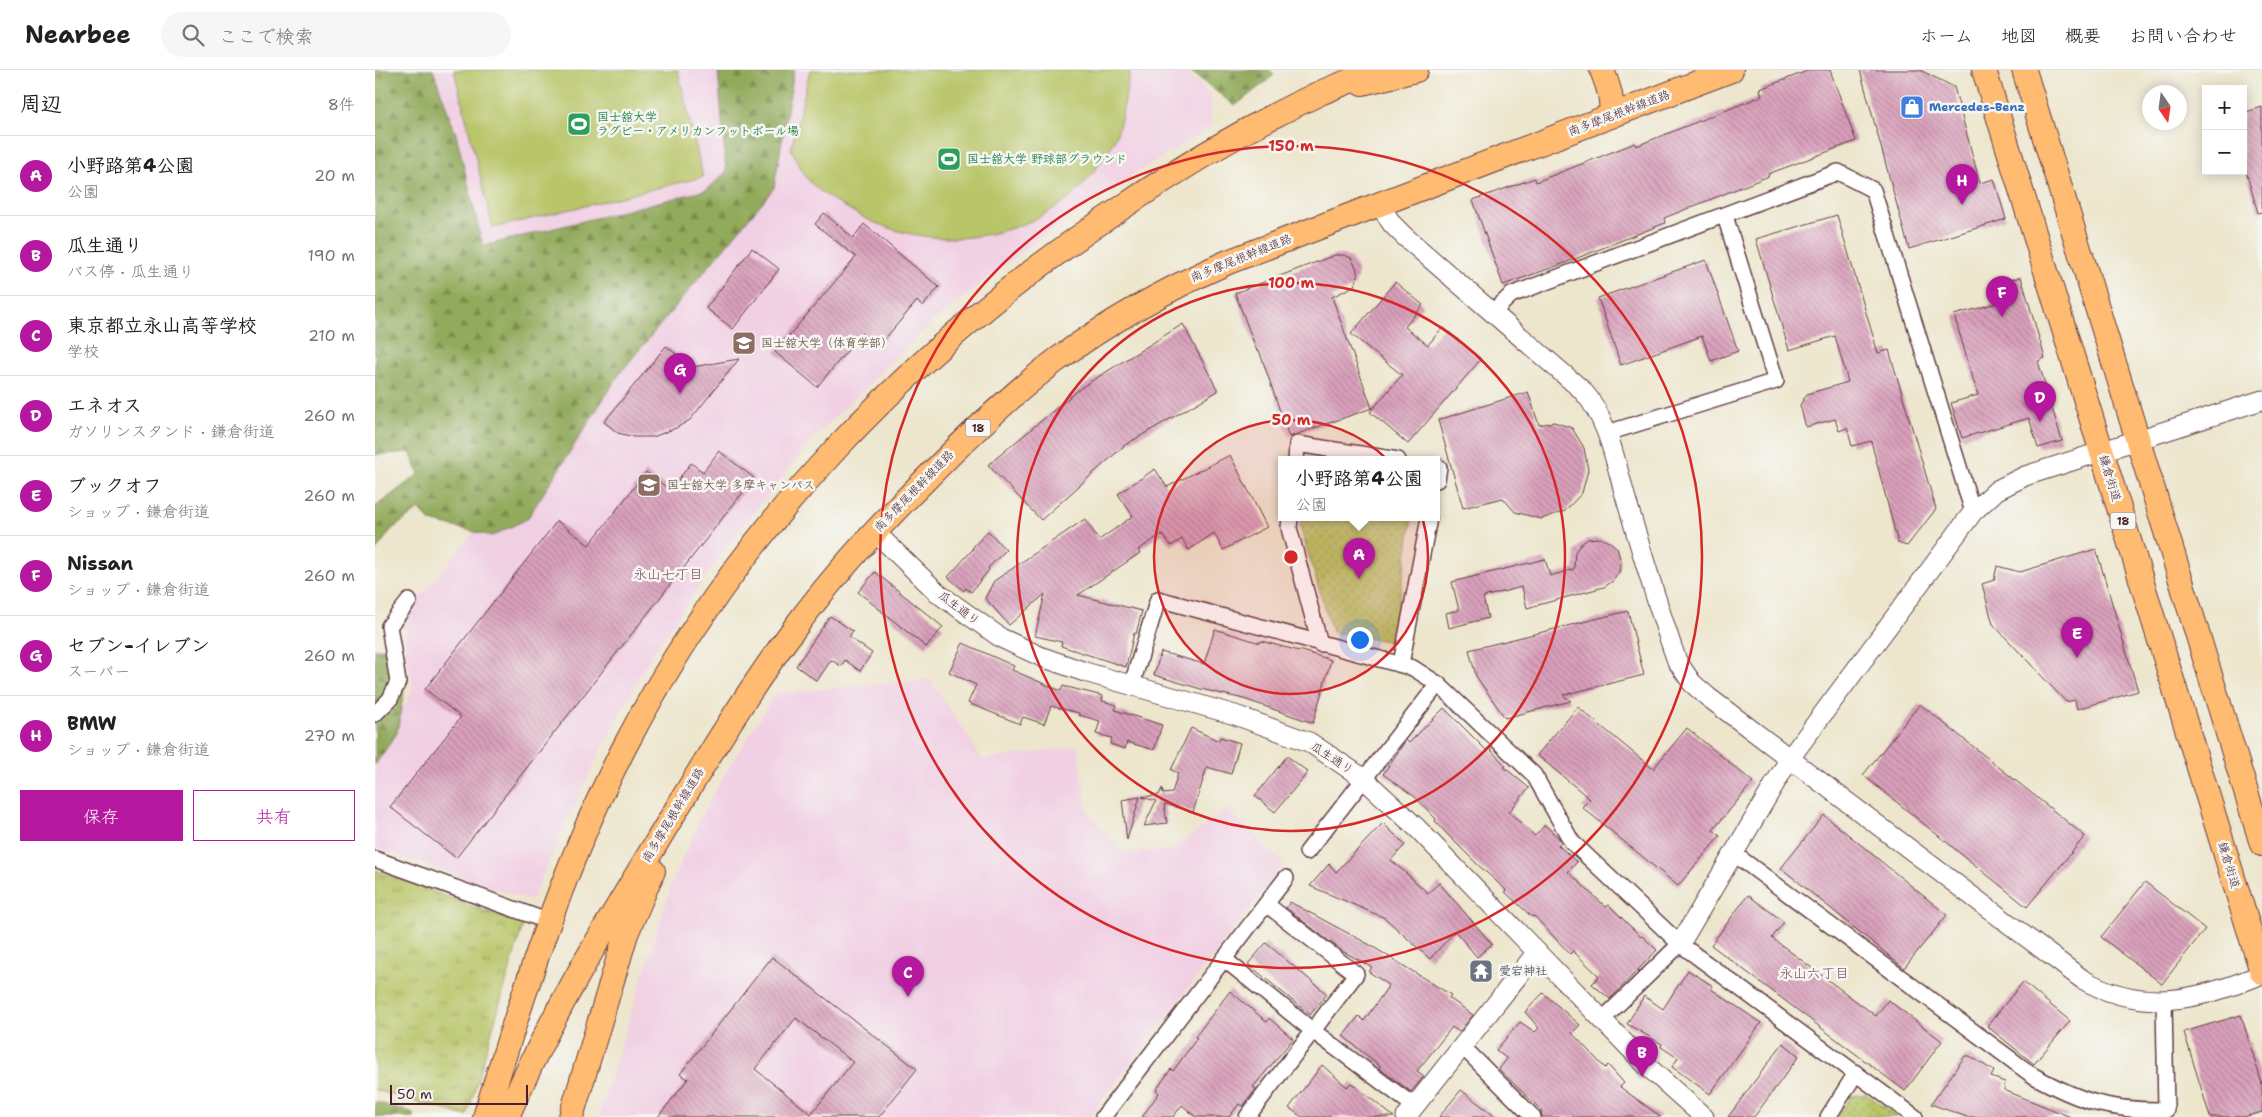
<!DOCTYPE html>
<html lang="ja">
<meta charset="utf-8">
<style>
body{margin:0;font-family:"Shantell Sans","Klee One",sans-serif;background:#f6f6f6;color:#202124}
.controls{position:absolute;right:15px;top:15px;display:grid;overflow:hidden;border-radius:0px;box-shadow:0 2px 12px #0003}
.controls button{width:45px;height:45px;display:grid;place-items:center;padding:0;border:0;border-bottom:1px solid #e0e0e0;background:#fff;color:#202124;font:25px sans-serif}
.compass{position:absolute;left:1767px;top:15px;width:45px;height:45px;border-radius:50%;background:#fff;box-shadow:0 2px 12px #0003;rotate:167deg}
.scale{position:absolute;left:15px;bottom:12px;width:138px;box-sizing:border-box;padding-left:5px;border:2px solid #4a1f2b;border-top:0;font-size:14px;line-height:18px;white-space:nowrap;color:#4a1f2b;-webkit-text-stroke:4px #f6f6f2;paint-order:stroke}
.you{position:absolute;left:984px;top:569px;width:18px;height:18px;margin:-12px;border:4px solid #fff;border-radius:50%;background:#1a73e8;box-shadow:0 0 0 8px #1a73e833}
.badge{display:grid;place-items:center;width:32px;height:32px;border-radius:50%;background:#b5179e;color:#fff;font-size:16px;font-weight:700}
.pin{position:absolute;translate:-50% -41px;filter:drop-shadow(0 1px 2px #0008)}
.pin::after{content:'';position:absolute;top:26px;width:18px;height:15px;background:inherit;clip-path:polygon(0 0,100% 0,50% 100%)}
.popup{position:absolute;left:903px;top:386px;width:162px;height:65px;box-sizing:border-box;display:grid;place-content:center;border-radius:0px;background:#fff;filter:drop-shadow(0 1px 4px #0005);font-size:16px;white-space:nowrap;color:#757577}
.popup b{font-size:19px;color:#202124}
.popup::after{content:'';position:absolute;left:50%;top:100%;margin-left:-10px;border:10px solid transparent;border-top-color:#fff}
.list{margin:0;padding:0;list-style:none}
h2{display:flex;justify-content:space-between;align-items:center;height:65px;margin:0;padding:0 20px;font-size:21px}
h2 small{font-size:16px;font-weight:400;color:#757577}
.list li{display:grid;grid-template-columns:32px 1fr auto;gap:15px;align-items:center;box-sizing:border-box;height:80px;padding:0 20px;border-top:1px solid #e0e0e0}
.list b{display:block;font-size:19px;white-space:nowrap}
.list p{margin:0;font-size:16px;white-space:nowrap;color:#757577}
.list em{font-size:16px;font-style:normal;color:#757577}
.actions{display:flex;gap:10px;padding:15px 20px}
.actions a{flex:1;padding:11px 0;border:1px solid #b5179e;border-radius:0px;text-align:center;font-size:18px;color:#b5179e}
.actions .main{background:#b5179e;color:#fff}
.icon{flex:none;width:28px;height:28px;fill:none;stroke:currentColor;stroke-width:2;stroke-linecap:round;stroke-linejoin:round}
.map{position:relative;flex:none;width:1887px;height:1047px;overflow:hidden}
header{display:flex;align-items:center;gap:30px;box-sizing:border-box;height:70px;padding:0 25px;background:#fff;border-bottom:1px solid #e0e0e0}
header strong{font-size:24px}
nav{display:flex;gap:28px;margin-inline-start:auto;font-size:18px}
.search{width:350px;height:45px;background:#f6f6f6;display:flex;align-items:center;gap:12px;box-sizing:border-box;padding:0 18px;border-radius:28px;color:#757577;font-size:19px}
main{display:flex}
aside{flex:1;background:#fff}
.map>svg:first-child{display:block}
.built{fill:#f1d0e4}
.grass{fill:url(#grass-tufts);stroke:#817249}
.forest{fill:url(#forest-firs);stroke:#6e6444}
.park{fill:url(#park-dots);stroke:#817249}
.garden{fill:#b8c567;stroke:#817249}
.building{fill:url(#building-back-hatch);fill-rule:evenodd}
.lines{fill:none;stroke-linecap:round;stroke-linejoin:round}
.minor-casing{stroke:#623d43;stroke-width:18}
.tertiary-casing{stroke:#623d43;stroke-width:21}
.primary-casing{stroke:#623d43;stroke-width:26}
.minor{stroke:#fff;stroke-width:15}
.tertiary{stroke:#fff;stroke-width:19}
.primary{stroke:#febb71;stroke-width:24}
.ring{fill:none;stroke:#d62828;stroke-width:2.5}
.labels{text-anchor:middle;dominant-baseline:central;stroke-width:5;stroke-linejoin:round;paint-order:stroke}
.shield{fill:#f6f6f2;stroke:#7e6067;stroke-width:1}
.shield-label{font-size:11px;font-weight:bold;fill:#4a1f2b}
.shop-label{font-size:12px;font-weight:bold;fill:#366cbe;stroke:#f6f6f2;text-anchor:start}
.street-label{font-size:12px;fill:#4a1f2b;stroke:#f6f6f2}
.leisure-label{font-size:12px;font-weight:bold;fill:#27864d;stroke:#f6f6f2;text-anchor:start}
.education-label{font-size:12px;font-weight:bold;fill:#785e54;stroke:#f6f6f2;text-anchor:start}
.worship-label{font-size:12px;font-weight:bold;fill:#5b616d;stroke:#f6f6f2;text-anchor:start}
.neighbourhood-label{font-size:14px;fill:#7c4c5d;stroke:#f6f6f2}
.centre{fill:#d62828;stroke:#f6f6f2;stroke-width:2.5}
.ring-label{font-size:15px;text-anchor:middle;font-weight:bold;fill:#d62828;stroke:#f6f6f2;stroke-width:5;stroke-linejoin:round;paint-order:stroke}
</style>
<header>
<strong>Nearbee</strong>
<div class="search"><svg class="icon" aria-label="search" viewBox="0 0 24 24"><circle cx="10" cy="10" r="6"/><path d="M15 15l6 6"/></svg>ここで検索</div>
<nav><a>ホーム</a><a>地図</a><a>概要</a><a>お問い合わせ</a></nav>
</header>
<main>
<aside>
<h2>周辺<small>8件</small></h2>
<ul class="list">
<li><span class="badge">A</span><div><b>小野路第4公園</b><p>公園</p></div><em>20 m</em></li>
<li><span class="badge">B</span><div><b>瓜生通り</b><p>バス停 · 瓜生通り</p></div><em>190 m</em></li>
<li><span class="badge">C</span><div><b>東京都立永山高等学校</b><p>学校</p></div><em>210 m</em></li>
<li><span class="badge">D</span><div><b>エネオス</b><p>ガソリンスタンド · 鎌倉街道</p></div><em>260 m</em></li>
<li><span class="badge">E</span><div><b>ブックオフ</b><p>ショップ · 鎌倉街道</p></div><em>260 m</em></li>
<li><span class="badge">F</span><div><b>Nissan</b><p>ショップ · 鎌倉街道</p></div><em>260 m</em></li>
<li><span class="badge">G</span><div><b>セブン-イレブン</b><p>スーパー</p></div><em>260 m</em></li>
<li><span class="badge">H</span><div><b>BMW</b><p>ショップ · 鎌倉街道</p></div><em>270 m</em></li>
</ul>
<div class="actions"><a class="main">保存</a><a>共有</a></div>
</aside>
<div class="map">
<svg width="1887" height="1047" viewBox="0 0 1887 1047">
<defs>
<pattern id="grass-tufts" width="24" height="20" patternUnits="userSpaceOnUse" patternTransform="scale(1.25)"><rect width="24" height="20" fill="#b8c567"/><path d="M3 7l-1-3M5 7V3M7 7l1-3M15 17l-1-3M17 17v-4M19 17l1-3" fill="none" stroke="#989f55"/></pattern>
<pattern id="forest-firs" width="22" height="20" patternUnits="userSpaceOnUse" patternTransform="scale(1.25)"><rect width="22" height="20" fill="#92aa5c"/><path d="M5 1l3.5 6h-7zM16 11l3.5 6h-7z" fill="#798a4c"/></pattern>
<pattern id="park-dots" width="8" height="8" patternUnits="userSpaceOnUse" patternTransform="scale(1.25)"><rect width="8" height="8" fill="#b8c567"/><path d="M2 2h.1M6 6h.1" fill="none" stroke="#989f55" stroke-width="1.8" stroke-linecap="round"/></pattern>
<pattern id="building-back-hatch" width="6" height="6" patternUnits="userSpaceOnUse" patternTransform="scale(1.25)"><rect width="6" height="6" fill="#d9a0bb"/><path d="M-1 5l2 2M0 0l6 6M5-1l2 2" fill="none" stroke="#b28298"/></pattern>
</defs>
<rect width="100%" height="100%" fill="#f6f6f2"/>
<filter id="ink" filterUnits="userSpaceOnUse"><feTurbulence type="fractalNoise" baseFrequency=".02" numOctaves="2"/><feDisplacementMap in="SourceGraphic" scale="10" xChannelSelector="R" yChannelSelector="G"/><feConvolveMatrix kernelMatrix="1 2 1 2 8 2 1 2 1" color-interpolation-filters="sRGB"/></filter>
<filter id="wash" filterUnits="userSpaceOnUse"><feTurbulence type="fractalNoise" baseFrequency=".0096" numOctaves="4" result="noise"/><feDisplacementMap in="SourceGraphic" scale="20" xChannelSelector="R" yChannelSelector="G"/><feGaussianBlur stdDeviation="1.12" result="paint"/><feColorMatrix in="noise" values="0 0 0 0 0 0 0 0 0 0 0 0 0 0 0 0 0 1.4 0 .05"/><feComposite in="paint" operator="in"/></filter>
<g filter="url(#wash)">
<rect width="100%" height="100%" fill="#ede6cd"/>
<g class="built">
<path d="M0,0H807L836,24V57L750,110L654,176L553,256L436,371L350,479L276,585L210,712L156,831L3,778L0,775V650L31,634L38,618L31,583L29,547L103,457L91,247Z"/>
<path d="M555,609L608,690L703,676L712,740L747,783L797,780L852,739L909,794L714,1047H223L299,807L328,743L354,697L401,623Z"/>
</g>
<path class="grass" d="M0,800L148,855L92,1046L0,1020Z"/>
<g class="forest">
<path d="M0,0H58L81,64L108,176L332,120L351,102L343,0H419L399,118L245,303L152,449L117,466L55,451L44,439L16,460L0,482V437L44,404L35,382L0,385Z"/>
<path d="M814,0H895L899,5L860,36Z"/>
<path d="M0,579H11L29,620L22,663L0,695Z"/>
<path d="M0,1032L36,1042L40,1047H0Z"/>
</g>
<g class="park">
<path d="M927,448H1037L1018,572L957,562L925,456Z"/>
<path d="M1491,1024L1523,1047H1462L1476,1026Z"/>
</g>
<g class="garden">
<path d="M79,0H303L328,107L118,158Z"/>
<path d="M435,0H755V1C751,20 747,55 739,71C728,91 708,119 689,132C628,175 547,180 482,144C467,135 447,125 435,112C427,103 422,90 416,79Z"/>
</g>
<g id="blocks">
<g class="building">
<path d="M1435,0H1455L1481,71L1393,104L1394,106L1289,148L1290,153L1190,193L1128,215L1098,130L1160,108L1161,112L1260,73L1261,76L1387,26L1385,19Z"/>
<path d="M1485,0H1545L1579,17L1605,113L1619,109L1631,149L1534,179Z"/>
<path d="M1887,37V142L1883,143L1868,91V43Z"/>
<path d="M449,143L478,168L489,154L564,217L548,236L542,231L503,277L487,263L442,317L400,282L481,187L440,154Z"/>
<path d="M1462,145L1503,283L1514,280L1561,439L1532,476L1523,473L1496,371L1477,376L1472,358L1464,361L1460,349L1431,357L1425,335L1432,324L1473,312L1460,266L1414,280L1381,169Z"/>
<path d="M377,178L404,199L358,259L331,238Z"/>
<path d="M960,185H968L976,188L981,197L983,205L979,216L957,227L997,338L914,367L884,280L882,281L860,223Z"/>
<path d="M1331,190L1363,281L1336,291L1327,266L1246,295L1223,228Z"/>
<path d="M1646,207L1670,288L1663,291L1687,371L1663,378L1654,348L1587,368L1576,333L1603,325L1579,245L1629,231L1623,213Z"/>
<path d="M1020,212L1048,235L1030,257L1053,275L1068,257L1106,289L1033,374L995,342L1027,305L976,264Z"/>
<path d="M808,254L843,321L750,375L666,450L613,395L707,317Z"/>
<path d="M291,276L317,297L364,289L315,350L301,358L278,367H259L243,363L229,352Z"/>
<path d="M1153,322L1164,355L1179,352L1197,358L1209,378L1213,400L1207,423L1190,441L1166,449L1140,442L1128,428L1088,438L1063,350Z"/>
<path d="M344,381L379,408L81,788L15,737L86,647L50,619L182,451L214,475L271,402L295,420L316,393L328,402Z"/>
<path d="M855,385L892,457L848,480L839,463L814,480L807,469L796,476L787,464L763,480L765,483L703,525L767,541L761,564L759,563L751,597L686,576L687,572L660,566L670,524L634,555L610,528L619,511L710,449L724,470L758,446L743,424L780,399L792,417Z"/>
<path d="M613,461L631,480L613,498L614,500L596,522L591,518L589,521L573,507L598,479L597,478Z"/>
<path d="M1224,468L1235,472L1242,478L1246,492L1244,502L1238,511L1229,517L1152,538L1147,517L1108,527L1113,548L1074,558L1071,543L1084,540L1077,512L1170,489L1175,506L1199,499L1200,482L1206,474L1213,469Z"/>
<path d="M1721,479L1763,621L1702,639L1700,630L1691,632L1618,554L1607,514L1619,510L1622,496L1645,502Z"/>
<path d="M500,502L568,557L551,577L483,522Z"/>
<path d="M1253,541L1269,605L1188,625L1196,631L1130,648L1101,606L1094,580Z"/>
<path d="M455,546L478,561L474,567L497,583L485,601L470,590L466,596L456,590L442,611L421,596Z"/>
<path d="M840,559L885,573L886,571L924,581V580L956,590L938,653L869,629L826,619L779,605L786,582L829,594Z"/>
<path d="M588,573L639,596L637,600L686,621L688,616L728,626L727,631L742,635L740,640L787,655L779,680L752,672L750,679L735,674L737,668L721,664L725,651L704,645V643L676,636L669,654L648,647L645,654L593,633L601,615L574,602Z"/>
<path d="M1545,634L1710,766L1652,837L1488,705Z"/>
<path d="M1203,637L1278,699L1312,658L1378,712L1338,760L1345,766L1303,816L1207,737L1215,729L1162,685Z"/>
<path d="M1069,638L1111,680L1114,678L1131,696L1129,697L1154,718L1134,742L1160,766L1170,755L1183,767L1186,772L1183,775L1202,792L1193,802L1231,837L1234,835L1266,867L1267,866L1282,880L1235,929L1217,914L1224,906L1198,881L1195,884L1159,846L1157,847L1142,833L1130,822L1131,820L1102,794L1073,765L1060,751L1061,749L1040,727L1008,704L1031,670L1034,673Z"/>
<path d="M816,658L844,671L845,667L865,673L856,704L832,697L818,742L789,734L792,753L769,756L781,731L767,727L784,725L787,718L788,724L797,723L803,703L796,700Z"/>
<path d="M912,686L933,702L900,742L880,726Z"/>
<path d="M765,727L752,770L747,730Z"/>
<path d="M1449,745L1572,845L1529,898L1406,798Z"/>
<path d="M1008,753L1030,775L1016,790L1053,823L1064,813L1117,874L1102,887L1080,861L1055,889L1010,848L935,816L954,794L961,802Z"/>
<path d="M1770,812L1830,859L1787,914L1726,867Z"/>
<path d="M1373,825L1409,852L1397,868L1501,946L1513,930L1567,971L1530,1021L1336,875Z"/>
<path d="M915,832L995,875L1076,925L1074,928L1098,945L1084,962L1077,957L1042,1001L1049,1006L1036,1022L1004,998L1005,996L968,966L984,946L989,951L1014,915L994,902L997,897L967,881L911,838Z"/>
<path d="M891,873L952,924L935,945L873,894Z"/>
<path d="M397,887L542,999L504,1047H283L313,1009L305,1004ZM421,948L478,992L436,1044L380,999Z"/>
<path d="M1313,900L1338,916L1336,919L1386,953L1335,1024L1297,997L1303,988L1286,977L1287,974L1252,954L1269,926L1288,939Z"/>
<path d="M1648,912L1695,951L1659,994L1612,956Z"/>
<path d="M855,921L892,952L894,948L918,969L878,1017L881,1019L868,1036L864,1034L854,1047H821L807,1035L798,1047H767L784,1023L781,1020L796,999L798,1001L822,968L820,967Z"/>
<path d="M1168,923L1205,955L1197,963L1230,998L1233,995L1249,1013L1245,1017L1286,1047H1167L1166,1040L1124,999L1132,989L1121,980L1145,952L1160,962L1164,958L1150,942Z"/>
<path d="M1866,945L1887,1014V1042L1869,1047H1835L1809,962Z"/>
<path d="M1408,973L1424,986L1379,1047H1353Z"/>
<path d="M1590,986H1595L1619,1001L1616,1007L1630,1012L1629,1020L1696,1047H1592L1556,1034Z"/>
<path d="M947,995L972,1017L976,1013L1019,1047H927L914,1038Z"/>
<path d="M1086,1020L1121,1047H1064Z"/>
</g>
</g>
</g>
<g filter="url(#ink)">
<use href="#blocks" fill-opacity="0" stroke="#623d43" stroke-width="1"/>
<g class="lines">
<g class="minor-casing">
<g id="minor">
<path d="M1118,242L1136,225L1463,102L1498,120L1598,442"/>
<path d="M1232,363L1401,311L1350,146"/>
<path d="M921,390L922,374L1023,390"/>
<path d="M1062,397H1064L1062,410"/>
<path d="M915,448L914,458L945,574"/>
<path d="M1026,594L1054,448"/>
<path d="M757,614L783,529L1038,598L1063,614L1159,705L1197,772L1305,874L1540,1047"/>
<path d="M0,644L15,629L23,612L14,556L34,531"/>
<path d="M932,782L1063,614"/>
<path d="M1358,783L1657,1005C1706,1032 1735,1041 1791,1040L1789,931"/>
<path d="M0,789L172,851"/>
<path d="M849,889L938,961L1039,1036"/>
<path d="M1227,950L1305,874"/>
<path d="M1088,977L1158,1047"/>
<path d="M728,1047L911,808"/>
<path d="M872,1047L981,904L891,834"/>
<path d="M1453,1047L1481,1003"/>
</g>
</g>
<g class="tertiary-casing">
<g id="tertiary">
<path d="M1004,134L1017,154L1029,166L1207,320C1236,352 1241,399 1254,439C1269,490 1284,541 1302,591L1317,613L1333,627L1707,909C1768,944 1826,930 1887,904"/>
<path d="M500,462L564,524L626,568L667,587L710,602L860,645L934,672L988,708L1043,759L1272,996L1329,1047"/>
<path d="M1305,874L1415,688L1598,442L1622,420L1650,406L1887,330"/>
<path d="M1031,1047L1162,882"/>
</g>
</g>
<g class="primary-casing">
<g id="primary">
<path d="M1227,0C1233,16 1238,28 1236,46"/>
<path d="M1609,0L1887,902"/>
<path d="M1649,0L1887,774"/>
<path d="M987,13L1041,0"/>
<path d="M110,1047C149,921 188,796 249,678C363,457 539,276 745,139C808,96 874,56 943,24C963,15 983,8 1003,0"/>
<path d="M132,1047C172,952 226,864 280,775C323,703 366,631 416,563C455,509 501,459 548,412C590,369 632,328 679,292C733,252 792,219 853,192L1356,0"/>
<path d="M196,1047L251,864L278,801"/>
</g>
</g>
<use href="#minor" class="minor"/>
<use href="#tertiary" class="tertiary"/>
<use href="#primary" class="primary"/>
</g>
</g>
<circle cx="916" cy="487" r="137" fill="#d62828" fill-opacity=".12"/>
<g class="ring">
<circle cx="916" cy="487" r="137"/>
<circle cx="916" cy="487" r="274"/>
<circle cx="916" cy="487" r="411"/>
</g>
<defs>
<g id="shop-square" transform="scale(1.25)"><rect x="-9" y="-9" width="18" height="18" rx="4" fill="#3f7fe0" stroke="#f6f6f2"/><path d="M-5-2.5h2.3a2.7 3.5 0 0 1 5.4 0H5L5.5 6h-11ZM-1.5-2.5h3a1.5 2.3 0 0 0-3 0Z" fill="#fff"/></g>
<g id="stadium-square" transform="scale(1.25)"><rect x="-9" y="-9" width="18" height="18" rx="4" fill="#2e9e5b" stroke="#f6f6f2"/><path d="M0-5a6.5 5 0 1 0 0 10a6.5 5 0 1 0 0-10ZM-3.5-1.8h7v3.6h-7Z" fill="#fff"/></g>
<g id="university-square" transform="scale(1.25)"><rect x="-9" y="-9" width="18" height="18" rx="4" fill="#8d6e63" stroke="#f6f6f2"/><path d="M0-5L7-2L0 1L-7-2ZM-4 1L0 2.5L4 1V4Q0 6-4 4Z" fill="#fff"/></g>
<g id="temple-square" transform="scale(1.25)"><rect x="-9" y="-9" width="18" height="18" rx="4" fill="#6b7280" stroke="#f6f6f2"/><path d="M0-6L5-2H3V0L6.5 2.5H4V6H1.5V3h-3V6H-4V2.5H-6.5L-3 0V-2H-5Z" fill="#fff"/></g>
</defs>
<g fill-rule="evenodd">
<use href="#shop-square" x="1537" y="37"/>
<use href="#stadium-square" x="204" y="54"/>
<use href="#stadium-square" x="574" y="89"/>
<use href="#university-square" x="369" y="273"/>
<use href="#university-square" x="274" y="415"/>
<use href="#temple-square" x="1106" y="901"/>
</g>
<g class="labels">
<g class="shield">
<rect x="590.5" y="349.5" width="25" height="17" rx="4"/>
<rect x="1735.5" y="442.5" width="25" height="17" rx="4"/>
</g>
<g class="shield-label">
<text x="603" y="358">18</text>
<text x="1748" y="451">18</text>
</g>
<g class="shop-label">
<text x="1554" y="37">Mercedes-Benz</text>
</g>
<g class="street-label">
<text transform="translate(1244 43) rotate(-21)">南多摩尾根幹線道路</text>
<text transform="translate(866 188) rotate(-22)">南多摩尾根幹線道路</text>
<text transform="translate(1735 408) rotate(73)">鎌倉街道</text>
<text transform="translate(539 421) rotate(-46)">南多摩尾根幹線道路</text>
<text transform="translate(584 538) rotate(37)">瓜生通り</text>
<text transform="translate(957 688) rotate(33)">瓜生通り</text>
<text transform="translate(298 745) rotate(-59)">南多摩尾根幹線道路</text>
<text transform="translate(1854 795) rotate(73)">鎌倉街道</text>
</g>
<g class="leisure-label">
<text x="222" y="47">国士舘大学<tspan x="222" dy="14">ラグビー・アメリカンフットボール場</tspan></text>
<text x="592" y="89">国士舘大学 野球部グラウンド</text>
</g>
<g class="education-label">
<text x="386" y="273">国士舘大学（体育学部）</text>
<text x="292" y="415">国士舘大学 多摩キャンパス</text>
</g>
<g class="worship-label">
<text x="1124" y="901">愛宕神社</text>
</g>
<g class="neighbourhood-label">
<text x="293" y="504">永山七丁目</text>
<text x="1439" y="903">永山六丁目</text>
</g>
</g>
<circle cx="916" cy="487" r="8" class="centre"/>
<g class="ring-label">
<text x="916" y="81">150 m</text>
<text x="916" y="218">100 m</text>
<text x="916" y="355">50 m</text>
</g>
</svg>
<div class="controls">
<button>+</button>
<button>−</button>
</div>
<svg class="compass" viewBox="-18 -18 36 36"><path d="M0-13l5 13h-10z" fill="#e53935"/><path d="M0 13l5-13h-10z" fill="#757577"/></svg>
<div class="scale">50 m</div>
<div class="you"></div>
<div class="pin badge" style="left:984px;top:509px">A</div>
<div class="popup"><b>小野路第4公園</b>公園</div>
<div class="pin badge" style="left:1267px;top:1007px">B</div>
<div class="pin badge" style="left:533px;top:927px">C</div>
<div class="pin badge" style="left:1665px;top:352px">D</div>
<div class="pin badge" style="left:1702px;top:588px">E</div>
<div class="pin badge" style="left:1627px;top:247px">F</div>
<div class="pin badge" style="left:305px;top:324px">G</div>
<div class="pin badge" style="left:1587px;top:135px">H</div>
</div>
</main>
